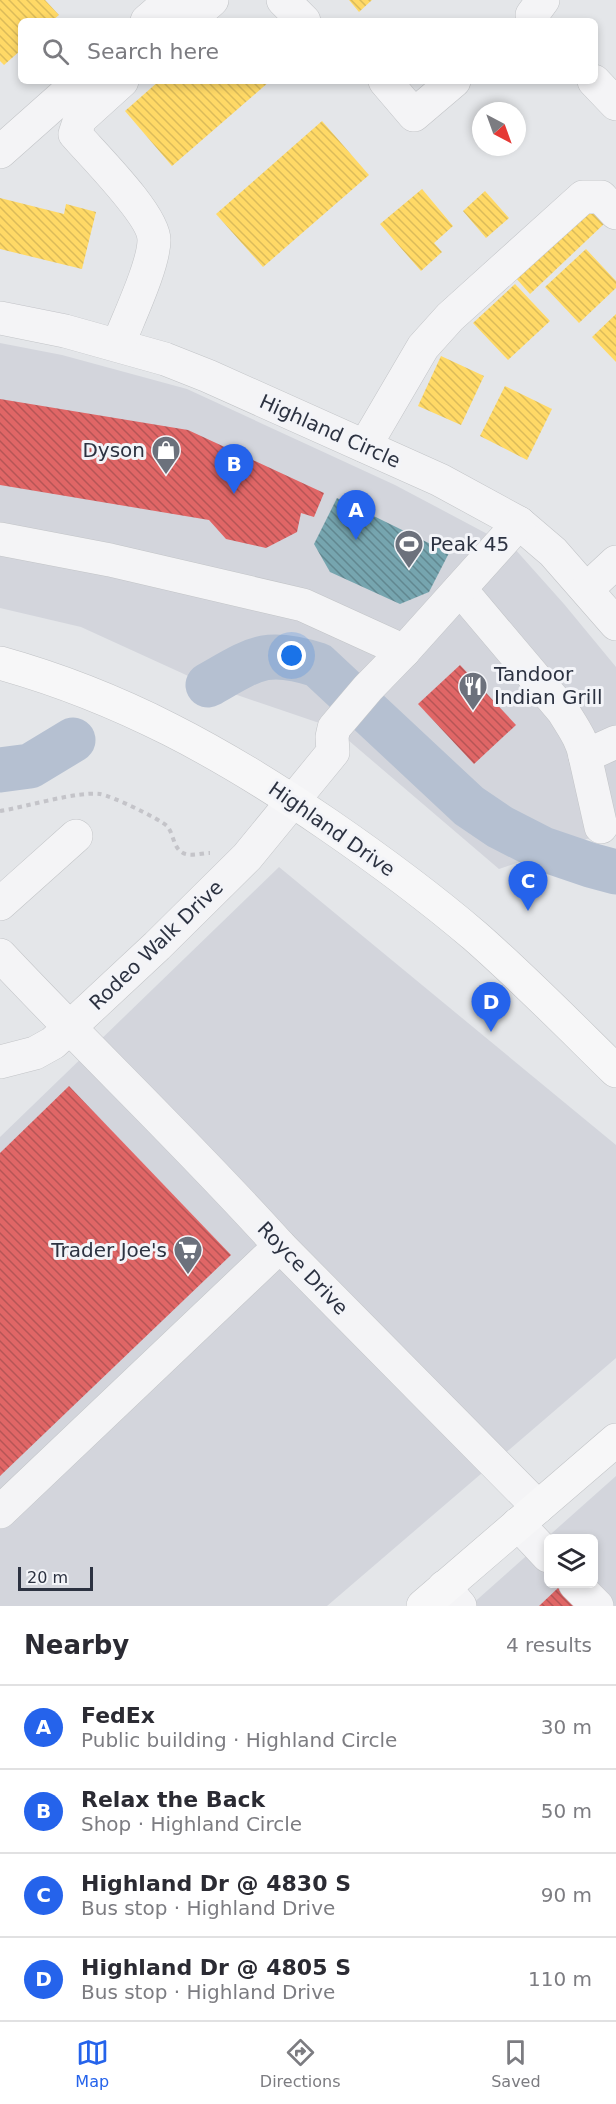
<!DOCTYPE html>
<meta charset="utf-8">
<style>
body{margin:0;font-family:"DejaVu Sans",sans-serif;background:#f2f2f3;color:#2b2b33}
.controls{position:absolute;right:18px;bottom:18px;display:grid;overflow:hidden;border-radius:9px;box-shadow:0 3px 9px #0003}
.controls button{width:54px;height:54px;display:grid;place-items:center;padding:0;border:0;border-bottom:2px solid #e1e1e2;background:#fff;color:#2b2b33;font:30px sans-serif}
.compass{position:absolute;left:472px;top:102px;width:54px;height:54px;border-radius:50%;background:#fff;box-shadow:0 3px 9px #0003;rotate:139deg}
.scale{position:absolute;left:18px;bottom:15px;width:75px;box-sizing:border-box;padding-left:6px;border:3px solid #2c3241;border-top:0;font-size:16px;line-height:21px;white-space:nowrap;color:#2c3241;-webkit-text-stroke:4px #f3f4f8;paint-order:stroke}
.you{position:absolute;left:292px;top:656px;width:21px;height:21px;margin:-15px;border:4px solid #fff;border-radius:50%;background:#1a73e8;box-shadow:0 0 0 9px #1a73e833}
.badge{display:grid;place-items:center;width:39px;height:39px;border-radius:50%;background:#2563eb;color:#fff;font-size:20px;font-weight:700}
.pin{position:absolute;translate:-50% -50px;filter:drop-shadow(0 2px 3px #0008)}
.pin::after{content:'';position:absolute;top:32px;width:21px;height:18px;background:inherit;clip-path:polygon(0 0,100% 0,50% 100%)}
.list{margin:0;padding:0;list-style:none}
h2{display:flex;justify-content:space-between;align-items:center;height:78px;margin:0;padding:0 24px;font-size:26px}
h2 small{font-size:20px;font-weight:400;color:#7c7c81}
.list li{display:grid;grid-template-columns:39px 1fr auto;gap:18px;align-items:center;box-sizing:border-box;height:84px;padding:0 24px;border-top:2px solid #e1e1e2}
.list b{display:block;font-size:22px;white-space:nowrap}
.list p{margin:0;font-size:20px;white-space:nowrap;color:#7c7c81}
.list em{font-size:20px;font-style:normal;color:#7c7c81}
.icon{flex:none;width:33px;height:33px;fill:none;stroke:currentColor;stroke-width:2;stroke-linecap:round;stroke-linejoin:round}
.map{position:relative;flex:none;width:616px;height:1606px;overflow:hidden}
.search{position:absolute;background:#fff;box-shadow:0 3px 9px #0003;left:18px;right:18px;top:18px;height:66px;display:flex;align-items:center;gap:15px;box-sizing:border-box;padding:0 21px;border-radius:9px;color:#7c7c81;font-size:22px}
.sheet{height:414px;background:#fff}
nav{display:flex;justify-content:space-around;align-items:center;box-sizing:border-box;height:84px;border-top:2px solid #e1e1e2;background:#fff;font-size:16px;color:#7c7c81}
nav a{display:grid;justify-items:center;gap:3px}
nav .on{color:#2563eb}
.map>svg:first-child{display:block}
.built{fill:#d3d5dc;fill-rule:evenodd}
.homes{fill:url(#homes-back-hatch)}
.shops{fill:url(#shops-back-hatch)}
.public{fill:url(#public-back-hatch)}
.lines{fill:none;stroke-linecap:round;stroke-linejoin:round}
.river{stroke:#b5c0d1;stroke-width:45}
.minor-casing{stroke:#c2c4c7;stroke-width:34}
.major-casing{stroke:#c1c3c6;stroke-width:34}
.path{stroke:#c4c4c9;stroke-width:4;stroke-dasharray:4.5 4.5;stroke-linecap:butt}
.minor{stroke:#f4f4f6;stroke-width:33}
.major{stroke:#f7f7f8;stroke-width:33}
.labels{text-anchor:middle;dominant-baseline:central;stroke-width:6;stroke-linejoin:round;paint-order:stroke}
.street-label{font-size:20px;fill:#2c3241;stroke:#f3f4f8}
.poi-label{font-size:20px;fill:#2c3241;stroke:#f3f4f8;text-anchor:end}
</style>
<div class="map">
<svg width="616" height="1606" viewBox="0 0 616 1606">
<defs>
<pattern id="homes-back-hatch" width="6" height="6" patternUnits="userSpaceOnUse" patternTransform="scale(1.5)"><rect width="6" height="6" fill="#ffd966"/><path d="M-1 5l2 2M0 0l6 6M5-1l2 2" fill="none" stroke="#dbbb5a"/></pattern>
<pattern id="shops-back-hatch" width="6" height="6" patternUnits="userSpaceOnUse" patternTransform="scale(1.5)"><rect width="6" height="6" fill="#e06666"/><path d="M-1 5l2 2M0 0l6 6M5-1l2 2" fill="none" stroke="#b65556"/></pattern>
<pattern id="public-back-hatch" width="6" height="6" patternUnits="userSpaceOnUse" patternTransform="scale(1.5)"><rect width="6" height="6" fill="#76a5af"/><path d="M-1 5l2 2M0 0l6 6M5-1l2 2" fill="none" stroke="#618790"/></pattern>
</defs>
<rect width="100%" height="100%" fill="#e4e6e9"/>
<g class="built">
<path d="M0,343L62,355L187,389L395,485L514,548L564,604L616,667V829L499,869L334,728L208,685L81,627L0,608Z"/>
<path d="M279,867L616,1145V1358L327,1606H0V1137Z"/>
<path d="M616,1476V1606H470ZM548,1538H594V1584H548Z"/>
</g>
<g class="homes">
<path d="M0,0H45L59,15L52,21H21V50L4,65L0,61Z"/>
<path d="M349,0H372L359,12Z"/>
<path d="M159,81H270L172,166L125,111Z"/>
<path d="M322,121L369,175L263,267L216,214Z"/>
<path d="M422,189L453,226L434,243L442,252L421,271L380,224Z"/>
<path d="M485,191L509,218L486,238L463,211Z"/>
<path d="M0,198L64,214L66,204L96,212L82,269L0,249Z"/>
<path d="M589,207L605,223L530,294L515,277Z"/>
<path d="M586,249L616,281V288L579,323L545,287Z"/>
<path d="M515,284L550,321L508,360L473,323Z"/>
<path d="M616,314V362L592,337Z"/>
<path d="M441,356L484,376L461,425L418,406Z"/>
<path d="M505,386L552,409L527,460L480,436Z"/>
</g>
<g class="shops">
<path d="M0,399L188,430L324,493L314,517L301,513L297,532L266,548L226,539L209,520L0,485Z"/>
<path d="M460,665L516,725L474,764L418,704Z"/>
<path d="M69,1086L231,1255L0,1476V1153Z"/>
<path d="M558,1588L576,1606H539Z"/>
</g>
<path class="public" d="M337,498L449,553L429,592L400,604L330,572L314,544Z"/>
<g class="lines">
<g class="river">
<path d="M208,685C254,659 265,648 318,665L469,806L500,827L543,849L590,865L616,872"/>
<path d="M0,770L30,766L73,740"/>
</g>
<g class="minor-casing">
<g id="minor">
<path d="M283,0L304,21"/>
<path d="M532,15L543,0"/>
<path d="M147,21L171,0"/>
<path d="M188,21L212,0"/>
<path d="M385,81L414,115L454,81"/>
<path d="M594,81L616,104"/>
<path d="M0,152L80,81"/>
<path d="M0,318L65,331L165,359L208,376L440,480L519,523L553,552L616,624"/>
<path d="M118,345C128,319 154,265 154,240C154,215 93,155 75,134L80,119L122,81"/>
<path d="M365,446L423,347L450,317L583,197H601L616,213"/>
<path d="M0,539L110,560L303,605L404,651"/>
<path d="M460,589L563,711C572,726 582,739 585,756L616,742"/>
<path d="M587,589L616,562"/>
<path d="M585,756L601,827"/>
<path d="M0,904L76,836"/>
<path d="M0,955C92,1053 190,1146 280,1246L538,1507"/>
<path d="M0,1062L35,1053L53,1043L157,946L247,857L333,752L332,737L334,728L368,688L404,651L519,523"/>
<path d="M0,1512L280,1246"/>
<path d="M518,1524L548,1556"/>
<path d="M575,1584L597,1606"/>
<path d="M444,1587L460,1606"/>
</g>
</g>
<g class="major-casing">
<g id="major">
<path d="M0,663C122,697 223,753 327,824C378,859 428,896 475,936C524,979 570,1026 616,1071"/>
<path d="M423,1606L616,1440"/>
</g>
</g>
<path class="path" d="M0,811C26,807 77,791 100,794C112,796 158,818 167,826C174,834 173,848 183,853C190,857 202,853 210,853"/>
<use href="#minor" class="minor"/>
<use href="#major" class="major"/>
</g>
<defs>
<g id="shop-pin" transform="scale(1.5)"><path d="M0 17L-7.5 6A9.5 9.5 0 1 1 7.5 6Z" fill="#6c717c" stroke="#f3f4f8"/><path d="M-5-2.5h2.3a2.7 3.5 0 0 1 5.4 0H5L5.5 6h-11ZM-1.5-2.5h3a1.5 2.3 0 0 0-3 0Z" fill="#fff"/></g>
<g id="stadium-pin" transform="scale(1.5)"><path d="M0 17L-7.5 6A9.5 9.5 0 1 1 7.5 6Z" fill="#6c717c" stroke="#f3f4f8"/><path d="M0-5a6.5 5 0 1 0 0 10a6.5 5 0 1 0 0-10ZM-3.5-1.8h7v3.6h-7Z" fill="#fff"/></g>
<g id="restaurant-pin" transform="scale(1.5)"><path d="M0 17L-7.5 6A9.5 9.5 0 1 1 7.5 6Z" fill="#6c717c" stroke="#f3f4f8"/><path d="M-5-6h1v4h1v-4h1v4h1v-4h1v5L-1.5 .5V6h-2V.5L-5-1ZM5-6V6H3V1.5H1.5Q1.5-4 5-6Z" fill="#fff"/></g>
<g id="supermarket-pin" transform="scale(1.5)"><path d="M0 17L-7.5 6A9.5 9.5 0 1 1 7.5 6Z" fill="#6c717c" stroke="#f3f4f8"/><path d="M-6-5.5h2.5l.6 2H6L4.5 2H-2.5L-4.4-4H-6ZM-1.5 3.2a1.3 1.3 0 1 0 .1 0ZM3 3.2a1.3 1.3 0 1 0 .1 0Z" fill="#fff"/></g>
</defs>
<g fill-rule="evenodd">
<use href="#shop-pin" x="166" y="450"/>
<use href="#stadium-pin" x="409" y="544"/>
<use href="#restaurant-pin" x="473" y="686"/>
<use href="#supermarket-pin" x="188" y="1250"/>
</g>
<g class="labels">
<g class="street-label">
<text transform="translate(330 431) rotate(24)">Highland Circle</text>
<text transform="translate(332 829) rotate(35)">Highland Drive</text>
<text transform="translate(156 945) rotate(-44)">Rodeo Walk Drive</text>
<text transform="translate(303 1268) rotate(46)">Royce Drive</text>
</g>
<g class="poi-label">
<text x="145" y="450">Dyson</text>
<text x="430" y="544" text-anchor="start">Peak 45</text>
<text x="494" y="674" text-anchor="start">Tandoor<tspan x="494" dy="23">Indian Grill</tspan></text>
<text x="167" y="1250">Trader Joe's</text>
</g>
</g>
</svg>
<div class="controls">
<button><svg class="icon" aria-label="layers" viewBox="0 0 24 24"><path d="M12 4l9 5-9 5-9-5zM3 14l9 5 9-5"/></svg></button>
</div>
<svg class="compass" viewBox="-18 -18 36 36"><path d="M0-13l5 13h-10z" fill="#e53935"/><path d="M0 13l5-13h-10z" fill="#7c7c81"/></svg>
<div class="scale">20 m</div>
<div class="you"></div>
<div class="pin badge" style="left:356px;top:540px">A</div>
<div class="pin badge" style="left:234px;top:494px">B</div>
<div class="pin badge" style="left:528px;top:911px">C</div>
<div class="pin badge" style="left:491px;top:1032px">D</div>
<div class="search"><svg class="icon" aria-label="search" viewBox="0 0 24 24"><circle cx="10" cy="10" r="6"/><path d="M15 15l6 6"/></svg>Search here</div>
</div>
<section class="sheet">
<h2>Nearby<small>4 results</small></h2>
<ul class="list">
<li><span class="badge">A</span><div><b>FedEx</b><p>Public building · Highland Circle</p></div><em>30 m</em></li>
<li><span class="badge">B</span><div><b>Relax the Back</b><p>Shop · Highland Circle</p></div><em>50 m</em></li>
<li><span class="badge">C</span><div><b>Highland Dr @ 4830 S</b><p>Bus stop · Highland Drive</p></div><em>90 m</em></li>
<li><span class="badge">D</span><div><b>Highland Dr @ 4805 S</b><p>Bus stop · Highland Drive</p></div><em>110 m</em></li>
</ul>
</section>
<nav>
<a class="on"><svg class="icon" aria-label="map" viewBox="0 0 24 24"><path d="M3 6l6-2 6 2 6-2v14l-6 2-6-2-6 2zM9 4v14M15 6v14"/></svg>Map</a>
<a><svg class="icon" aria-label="directions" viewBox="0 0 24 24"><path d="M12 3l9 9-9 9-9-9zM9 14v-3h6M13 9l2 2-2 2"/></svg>Directions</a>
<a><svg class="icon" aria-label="saved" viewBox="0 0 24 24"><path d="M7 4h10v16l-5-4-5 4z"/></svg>Saved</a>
</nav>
